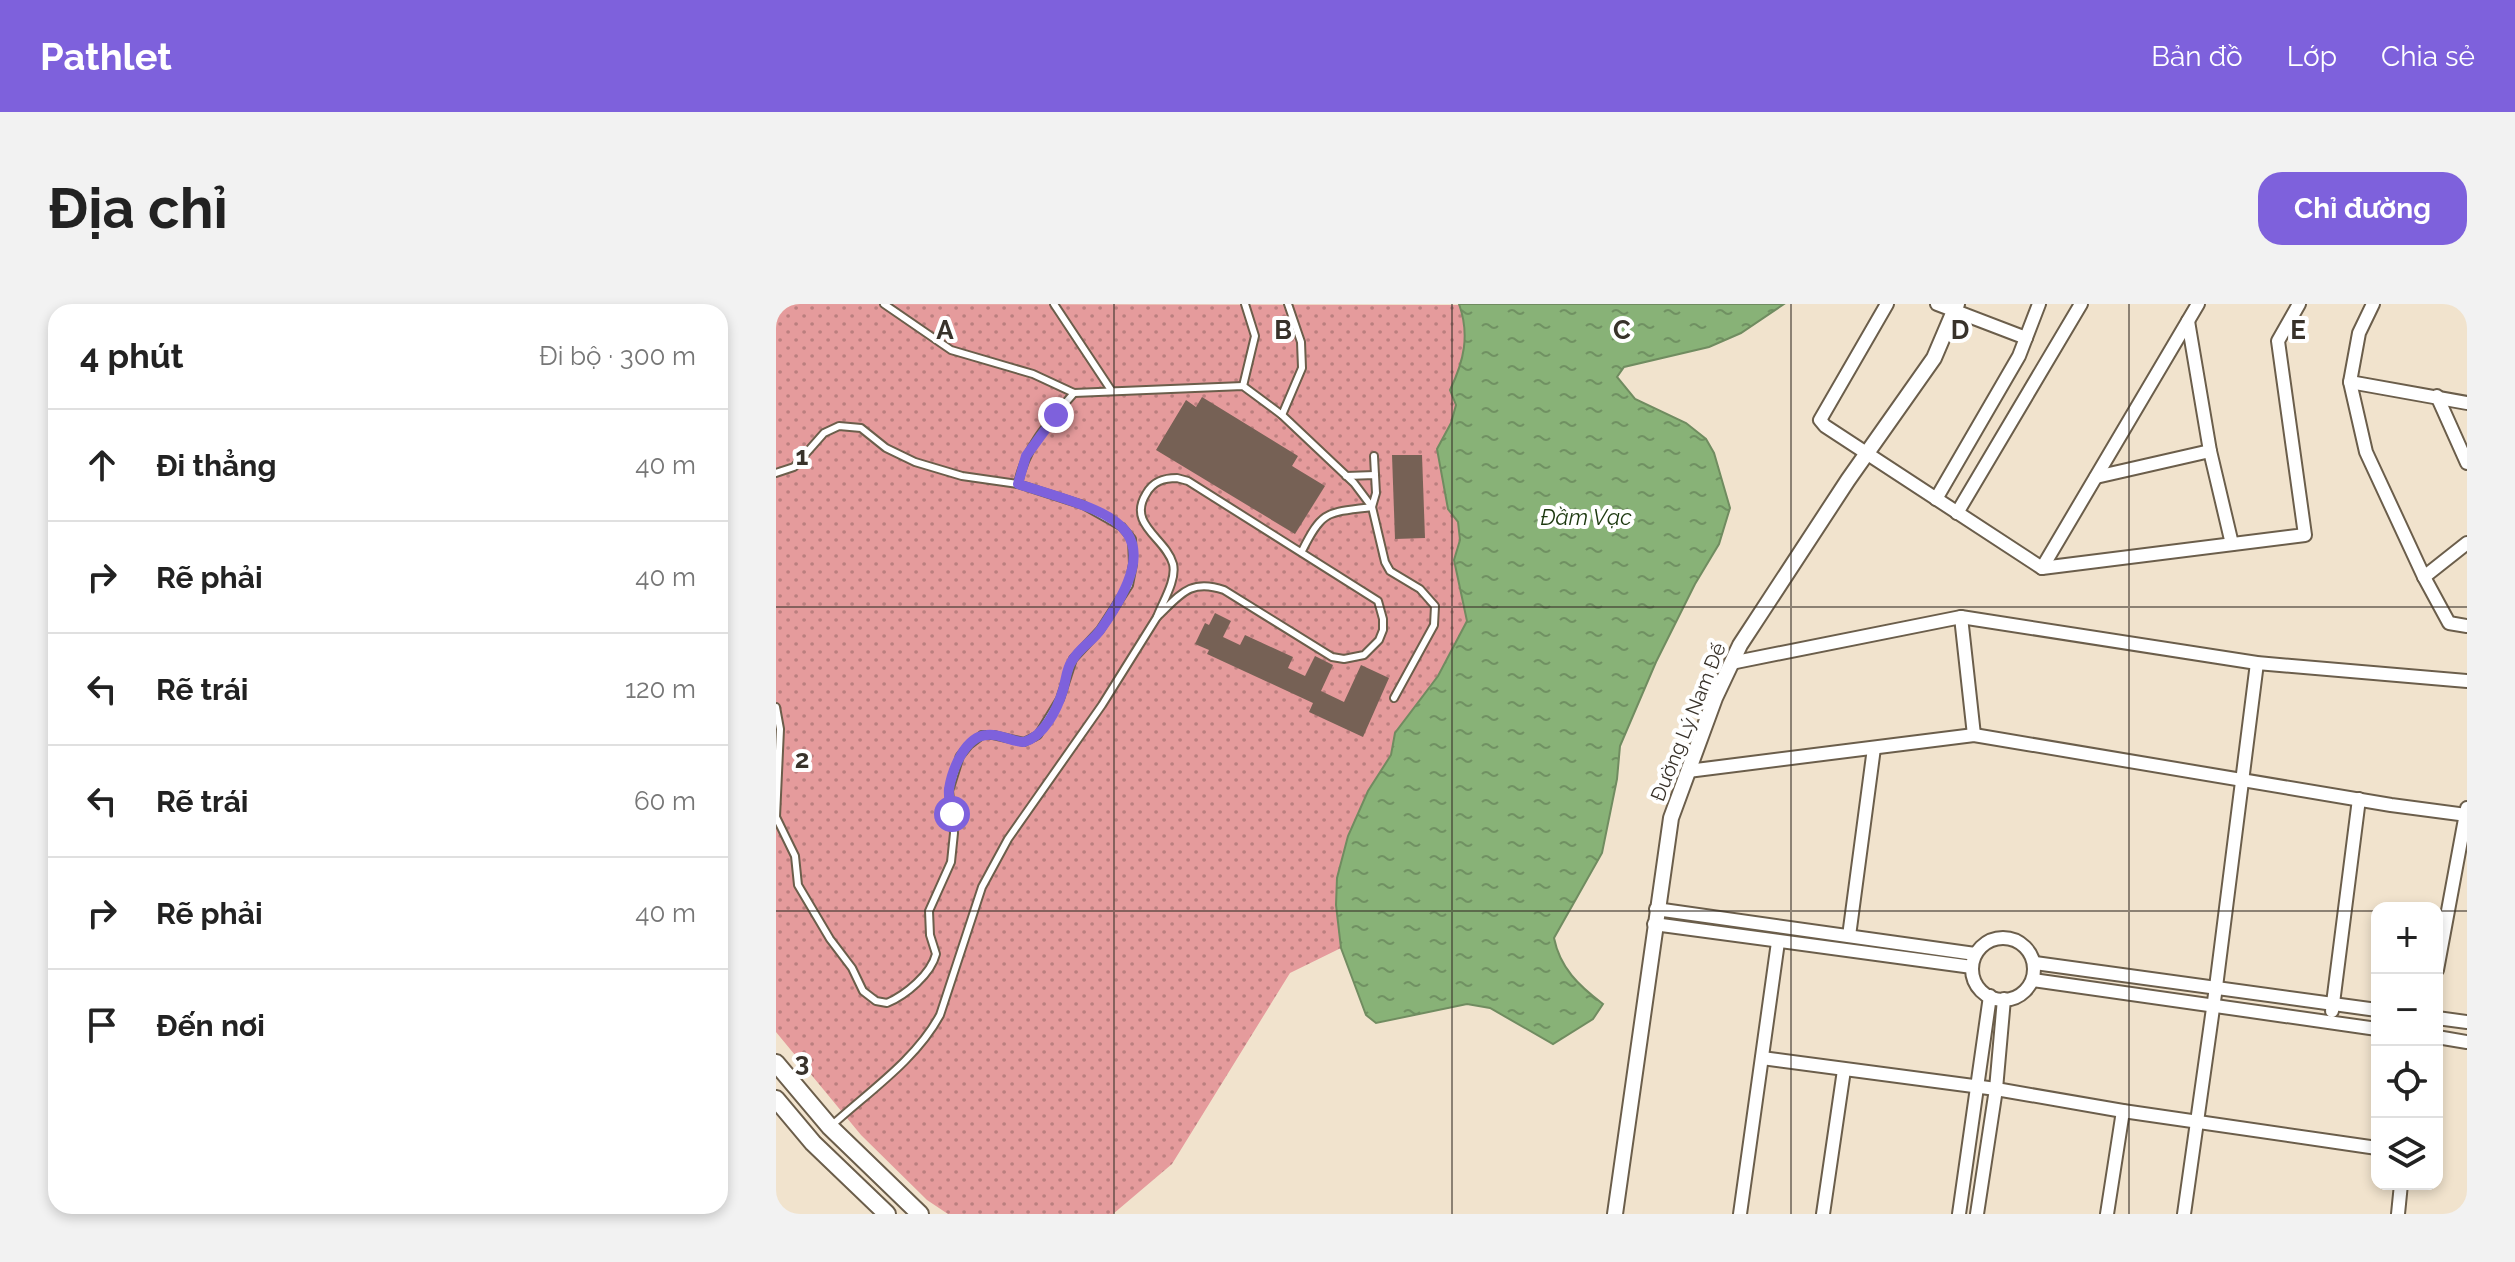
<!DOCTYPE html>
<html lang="vi">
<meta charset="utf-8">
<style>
body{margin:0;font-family:Raleway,sans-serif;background:#f2f2f2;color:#222}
.controls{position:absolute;right:24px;bottom:24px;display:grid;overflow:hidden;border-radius:16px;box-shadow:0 4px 12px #0003}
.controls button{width:72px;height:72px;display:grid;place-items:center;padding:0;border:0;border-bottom:2px solid #e0e0e0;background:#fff;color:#222;font:40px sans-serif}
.stop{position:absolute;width:24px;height:24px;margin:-18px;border:6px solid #7e61dc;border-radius:50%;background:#fff}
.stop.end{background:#7e61dc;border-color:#fff;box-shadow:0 2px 8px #0008}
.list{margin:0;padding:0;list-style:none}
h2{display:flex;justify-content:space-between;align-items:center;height:104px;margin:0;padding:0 32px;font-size:34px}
h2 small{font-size:26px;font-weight:400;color:#767676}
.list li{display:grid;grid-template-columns:52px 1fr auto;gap:24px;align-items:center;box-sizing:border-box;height:112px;padding:0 32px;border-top:2px solid #e0e0e0}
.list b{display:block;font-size:30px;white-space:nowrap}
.list em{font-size:26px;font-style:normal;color:#767676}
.icon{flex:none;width:44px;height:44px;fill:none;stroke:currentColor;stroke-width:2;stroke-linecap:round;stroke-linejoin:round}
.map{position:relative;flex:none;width:1691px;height:910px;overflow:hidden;border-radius:24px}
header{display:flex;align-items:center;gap:48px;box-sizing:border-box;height:112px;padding:0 40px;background:#7e61dc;color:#fff}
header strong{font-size:38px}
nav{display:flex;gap:44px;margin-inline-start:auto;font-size:28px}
.intro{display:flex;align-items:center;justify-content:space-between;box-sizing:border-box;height:192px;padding:0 48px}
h1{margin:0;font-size:56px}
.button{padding:20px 36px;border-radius:24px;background:#7e61dc;color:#fff;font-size:28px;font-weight:700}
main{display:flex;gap:48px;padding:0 48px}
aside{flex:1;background:#fff;border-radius:24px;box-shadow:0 4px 12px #0003}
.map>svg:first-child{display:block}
.grass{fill:url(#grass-dots)}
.water{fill:url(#water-ripples);stroke:#708c60;stroke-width:2}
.building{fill:#766155}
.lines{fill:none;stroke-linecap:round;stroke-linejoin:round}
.service-casing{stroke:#6b5e4b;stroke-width:10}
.minor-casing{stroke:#6b5e4b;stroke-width:16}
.tertiary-casing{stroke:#6b5e4b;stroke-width:18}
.secondary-casing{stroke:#6b5e4b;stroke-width:20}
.service{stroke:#fff;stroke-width:6}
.minor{stroke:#fff;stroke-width:12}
.tertiary{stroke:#fff;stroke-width:14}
.secondary{stroke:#fff;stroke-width:16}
.route{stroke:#7e61dc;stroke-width:10}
.grid{fill:none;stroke:#38322a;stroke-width:2;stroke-opacity:0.55}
.labels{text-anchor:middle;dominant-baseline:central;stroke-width:8;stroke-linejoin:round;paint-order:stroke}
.street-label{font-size:20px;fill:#38322a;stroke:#fff}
.water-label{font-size:22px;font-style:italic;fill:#1c380f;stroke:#fff}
.grid-label{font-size:26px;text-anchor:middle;font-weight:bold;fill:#38322a;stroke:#fff;stroke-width:8;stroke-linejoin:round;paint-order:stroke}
</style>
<header>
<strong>Pathlet</strong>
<nav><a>Bản đồ</a><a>Lớp</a><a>Chia sẻ</a></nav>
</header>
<div class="intro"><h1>Địa chỉ</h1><a class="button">Chỉ đường</a></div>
<main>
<aside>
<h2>4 phút<small>Đi bộ · 300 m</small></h2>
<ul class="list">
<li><svg class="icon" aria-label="ahead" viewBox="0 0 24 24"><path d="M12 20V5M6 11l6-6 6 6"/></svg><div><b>Đi thẳng</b></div><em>40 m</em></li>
<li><svg class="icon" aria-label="right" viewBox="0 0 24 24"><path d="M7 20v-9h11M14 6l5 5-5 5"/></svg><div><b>Rẽ phải</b></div><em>40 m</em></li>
<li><svg class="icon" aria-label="left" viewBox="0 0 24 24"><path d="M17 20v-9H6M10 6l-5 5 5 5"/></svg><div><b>Rẽ trái</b></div><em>120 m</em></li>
<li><svg class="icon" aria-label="left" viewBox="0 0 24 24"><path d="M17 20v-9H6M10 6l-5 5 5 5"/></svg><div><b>Rẽ trái</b></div><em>60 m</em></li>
<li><svg class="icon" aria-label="right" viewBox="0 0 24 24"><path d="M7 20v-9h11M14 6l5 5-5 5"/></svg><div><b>Rẽ phải</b></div><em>40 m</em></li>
<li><svg class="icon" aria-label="arrive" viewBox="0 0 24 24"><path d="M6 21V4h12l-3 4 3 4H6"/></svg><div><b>Đến nơi</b></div></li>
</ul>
</aside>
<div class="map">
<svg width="1691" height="910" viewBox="0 0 1691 910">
<defs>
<pattern id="grass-dots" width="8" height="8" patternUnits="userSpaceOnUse" patternTransform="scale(2)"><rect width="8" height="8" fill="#e59b9c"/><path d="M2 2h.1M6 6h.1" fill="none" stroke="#bb7f7f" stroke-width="1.8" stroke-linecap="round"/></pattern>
<pattern id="water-ripples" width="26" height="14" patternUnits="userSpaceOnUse" patternTransform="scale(2)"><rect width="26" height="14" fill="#88b277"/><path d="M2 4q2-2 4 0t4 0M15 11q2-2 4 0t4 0" fill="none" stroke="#709162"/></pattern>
</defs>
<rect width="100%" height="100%" fill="#f1e3cd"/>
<path class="grass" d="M0,0L684,1C692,35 690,54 674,85L680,101L675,119L661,145L672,205L682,218L684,236L678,256L691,316L662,372L619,429L615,451L592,487L572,532L561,574L560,601L565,644L514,669L396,860L337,910H172L151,896L85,831L0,728Z"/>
<path class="water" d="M683,0H1008L965,29L933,43L848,63L841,73L859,95L910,119L930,135L938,149L954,204L943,240L919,280L880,358L844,442L841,475L826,549L778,634C784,664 803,682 827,700L817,715L777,740L714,704L691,700L600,719L590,711L565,644L560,601L561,574L572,532L592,487L615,451L619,429L662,372L691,317L678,256L684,236L682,218L672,205L661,145L675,119L680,101L674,86C688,57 694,31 683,0Z"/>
<g class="building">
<path d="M426,93L522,152L516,162L549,182L519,230L380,146L410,96L420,103Z"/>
<path d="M616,151H646L649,234L619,235Z"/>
<path d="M439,309L455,317L447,333L464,341L469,331L517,353L512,364L529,372L539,352L557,361L545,387L568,398L585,361L613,374L587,433L533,408L537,399L431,350L433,346L419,340L429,319L433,321Z"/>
</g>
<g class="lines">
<g class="service-casing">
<g id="service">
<path d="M108,0L175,46L257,70L298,89L467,82L506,111L578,179L596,203L609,258L614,267L644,285L659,302L658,321L618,394"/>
<path d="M278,0L335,86"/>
<path d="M467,82L479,32L469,0"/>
<path d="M506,111L526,64L525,38L512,0"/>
<path d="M598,152L599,171"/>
<path d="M0,169L18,163L48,129L63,122L85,124L110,144L139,158L186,172L242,180L307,201L346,223L356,235L357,260L353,281L324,326L297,355L284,395L262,431L248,438L217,431H206L193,441L184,452L173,487L178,529L175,558L153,607L154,631L160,650C155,670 130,691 111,699L100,697L87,687L76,664L54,635L22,581L19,552L0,513L4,425L0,403"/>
<path d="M401,174L412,177L602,297L607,315V326L603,336L588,351L568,355L556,353L448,286C414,274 404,291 381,313C386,299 401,276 397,260C390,234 351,221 370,190C377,177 388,174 401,174Z"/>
<path d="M242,180C249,143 274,117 298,89"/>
<path d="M526,247C547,205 551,209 596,203L600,189L599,171L570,172"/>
<path d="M54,823C92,788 139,757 164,711L206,583L232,535L326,401L381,313"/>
</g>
</g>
<g class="minor-casing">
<g id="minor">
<path d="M1111,0L1044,116L1049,122L1266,264L1529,231L1502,37L1523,0"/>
<path d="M1161,0L1250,34"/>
<path d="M1597,0L1583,29L1574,78L1590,148L1648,273L1673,319L1691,322"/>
<path d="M1412,17L1434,147L1456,240"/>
<path d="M1574,78L1691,99"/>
<path d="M1661,92L1691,159"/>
<path d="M1320,173L1434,147"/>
<path d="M1160,195L1243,52L1263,0"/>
<path d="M1181,209L1305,0"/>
<path d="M1266,264L1422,0"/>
<path d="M1648,273L1691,239"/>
<path d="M1185,313L1198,431"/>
<path d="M955,359L1185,313L1481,359L1691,377"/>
<path d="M912,467L1198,431L1615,501L1691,511"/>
<path d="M880,605L1199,650"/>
<path d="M878,620L1196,663"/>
<path d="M1073,632L1098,444"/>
<circle cx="1227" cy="665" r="31"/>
<path d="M1259,659L1601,706"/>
<path d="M1661,666L1691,504"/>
<path d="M1257,676L1601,725"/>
<path d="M1556,707L1583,495"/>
<path d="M1661,714L1691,718"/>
<path d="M1661,733L1691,738"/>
<path d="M986,754L1220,785L1347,807L1601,844"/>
<path d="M964,910L1002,638"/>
<path d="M1047,910L1068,766"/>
<path d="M1183,910L1214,692"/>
<path d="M1201,910L1220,785L1228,695"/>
<path d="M1331,910L1347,807"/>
<path d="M1408,910L1440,683L1481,359"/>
<path d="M1622,910L1625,880"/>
</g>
</g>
<g class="tertiary-casing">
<path id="tertiary" d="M839,910L895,514L939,394L964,341L1072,176L1158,54L1181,0"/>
</g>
<g class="secondary-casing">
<g id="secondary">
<path d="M0,759L54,823L144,910"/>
<path d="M0,795L37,839L111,910"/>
</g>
</g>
<use href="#service" class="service"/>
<use href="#minor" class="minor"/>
<use href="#tertiary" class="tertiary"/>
<use href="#secondary" class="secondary"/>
</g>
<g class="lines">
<path class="route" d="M176,510C175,502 172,493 173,485C176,466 189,432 211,431C223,429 236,438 248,438C268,432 281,406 287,386C290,377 290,365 296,357C303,344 317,337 325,325C400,218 335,210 242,180L250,152L280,111"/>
</g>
<path class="grid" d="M338,0V910M676,0V910M1015,0V910M1353,0V910M0,303H1691M0,607H1601M1661,607H1691"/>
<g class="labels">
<g class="street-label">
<text transform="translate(912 418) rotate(-68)">Đường Lý Nam Đế</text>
</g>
<g class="water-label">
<text x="810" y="213">Đầm Vạc</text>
</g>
</g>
<g class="grid-label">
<text x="169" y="35">A</text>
<text x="507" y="35">B</text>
<text x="846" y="35">C</text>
<text x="1184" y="35">D</text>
<text x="1522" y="35">E</text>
<text x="26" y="161">1</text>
<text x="26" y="464">2</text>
<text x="26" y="767">3</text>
</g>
</svg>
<div class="controls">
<button>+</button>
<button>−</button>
<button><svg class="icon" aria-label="locate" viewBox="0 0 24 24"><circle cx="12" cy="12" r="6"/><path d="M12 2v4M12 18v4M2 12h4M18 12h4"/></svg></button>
<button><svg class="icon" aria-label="layers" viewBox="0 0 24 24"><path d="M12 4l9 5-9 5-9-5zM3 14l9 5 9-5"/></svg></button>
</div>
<div class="stop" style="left:176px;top:510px"></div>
<div class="stop end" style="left:280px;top:111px"></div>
</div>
</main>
